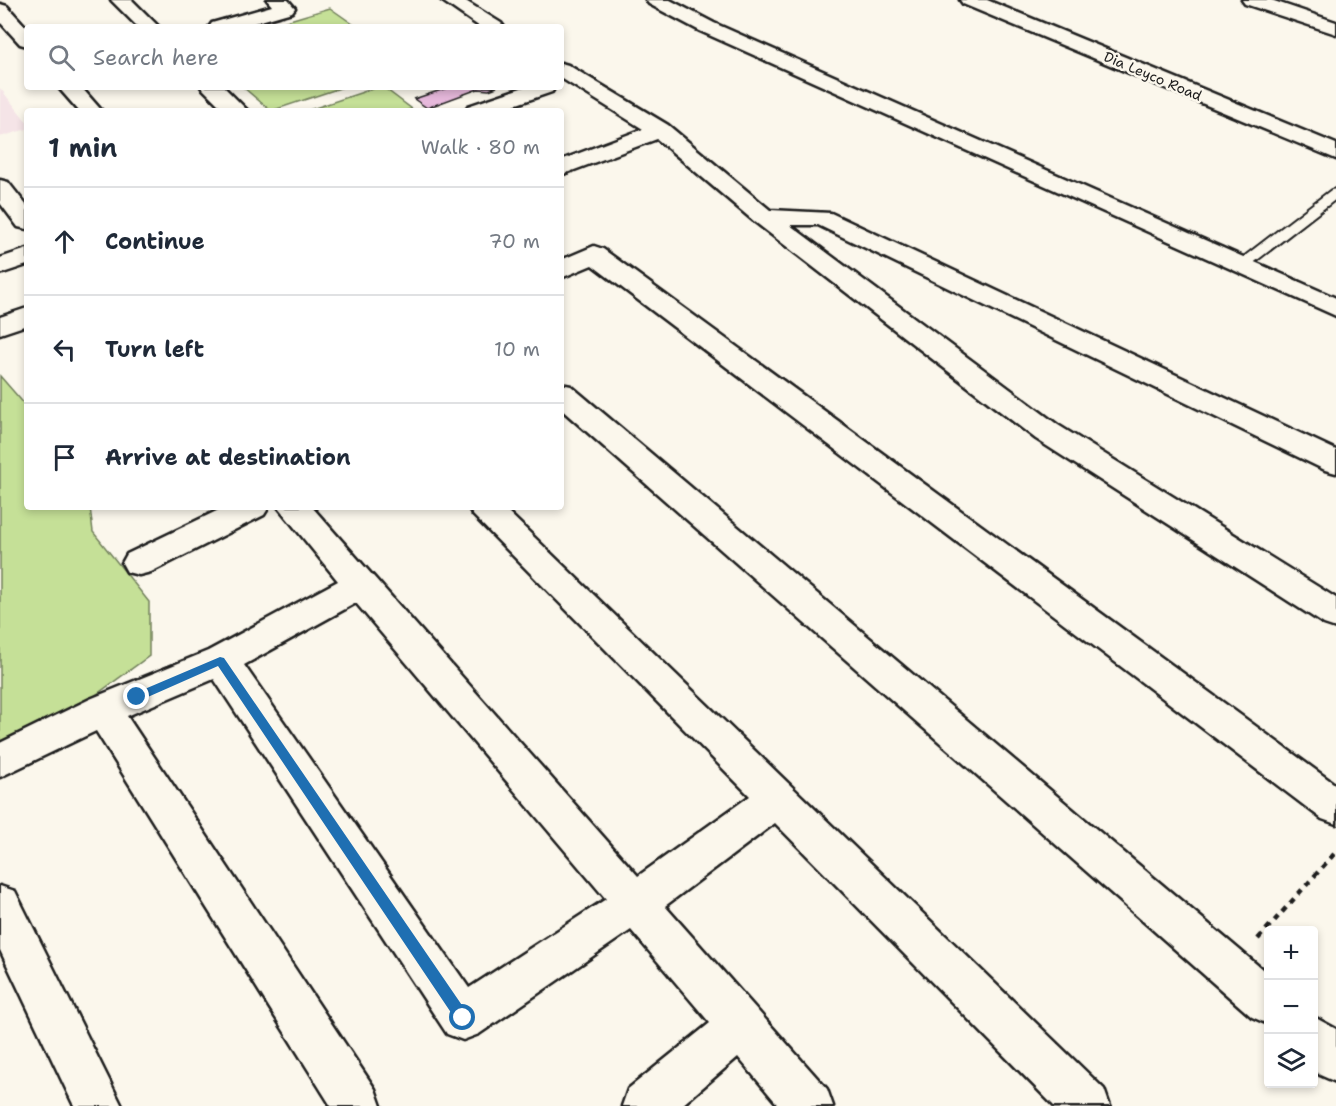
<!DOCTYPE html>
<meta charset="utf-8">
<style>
body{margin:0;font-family:"Shantell Sans",sans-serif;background:#f2f2f3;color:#1f2937}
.controls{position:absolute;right:18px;bottom:18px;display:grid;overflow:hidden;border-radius:6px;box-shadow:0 3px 9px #0003}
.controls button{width:54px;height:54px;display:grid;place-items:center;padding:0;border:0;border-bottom:2px solid #e0e1e3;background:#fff;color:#1f2937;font:30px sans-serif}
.stop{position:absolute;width:18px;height:18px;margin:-14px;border:4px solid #1f6fb2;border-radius:50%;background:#fff}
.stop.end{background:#1f6fb2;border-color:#fff;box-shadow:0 2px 6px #0008}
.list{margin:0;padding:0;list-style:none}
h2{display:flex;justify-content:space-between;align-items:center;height:78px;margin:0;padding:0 24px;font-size:26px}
h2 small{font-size:20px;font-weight:400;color:#747a83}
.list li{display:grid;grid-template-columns:39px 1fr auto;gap:18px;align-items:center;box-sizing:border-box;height:108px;padding:0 24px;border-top:2px solid #e0e1e3}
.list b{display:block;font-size:22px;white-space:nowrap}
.list em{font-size:20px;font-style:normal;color:#747a83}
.icon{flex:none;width:33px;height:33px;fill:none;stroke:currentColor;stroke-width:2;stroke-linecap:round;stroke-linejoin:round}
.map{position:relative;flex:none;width:1336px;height:1106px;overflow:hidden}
.search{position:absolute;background:#fff;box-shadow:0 3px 9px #0003;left:24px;top:24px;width:540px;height:66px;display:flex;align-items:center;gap:15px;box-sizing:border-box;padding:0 21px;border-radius:6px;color:#747a83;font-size:22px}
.panel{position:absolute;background:#fff;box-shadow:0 3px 9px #0003;left:24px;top:108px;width:540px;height:402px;border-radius:6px}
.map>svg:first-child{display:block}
.built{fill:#f5e4e7}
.green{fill:#c5e097;stroke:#707e5a;stroke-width:1.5}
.building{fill:#e7b9dc;stroke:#1c1c1c;stroke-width:1.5}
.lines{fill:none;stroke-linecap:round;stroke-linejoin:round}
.service-casing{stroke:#1c1c1c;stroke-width:4}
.minor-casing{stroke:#1c1c1c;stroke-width:5}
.path{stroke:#1c1c1c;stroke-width:4.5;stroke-dasharray:6 6;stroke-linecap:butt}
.service{fill:#fbf7ec;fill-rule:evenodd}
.minor{fill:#fbf7ec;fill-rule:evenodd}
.route{fill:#1f6fb2}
.labels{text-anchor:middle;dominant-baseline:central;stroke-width:5;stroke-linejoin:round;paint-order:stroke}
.far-street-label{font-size:14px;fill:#1c1c1c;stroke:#fbf7ec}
</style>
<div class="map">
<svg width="1336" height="1106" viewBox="0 0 1336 1106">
<rect width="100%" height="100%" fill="#fbf7ec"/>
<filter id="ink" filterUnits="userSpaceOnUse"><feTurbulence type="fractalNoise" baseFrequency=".0167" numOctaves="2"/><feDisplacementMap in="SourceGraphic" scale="12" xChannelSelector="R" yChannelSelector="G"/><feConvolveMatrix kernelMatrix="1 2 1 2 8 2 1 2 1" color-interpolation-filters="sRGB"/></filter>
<g filter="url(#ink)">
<path class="built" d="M0,88L27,122V129L0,137Z"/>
<g class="green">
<path d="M330,8L357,27H266Z"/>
<path d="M243,87H343L271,111Z"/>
<path d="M378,87H383L412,109L405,111H306Z"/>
<path d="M0,376L27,407V507H90L93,532L149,602V656L86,702L0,753Z"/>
</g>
<path class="building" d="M450,87H497L489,90L478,89L427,108L414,99Z"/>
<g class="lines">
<g class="service-casing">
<path id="service" d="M1336,189V199L1247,268H1237L1235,265L1237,262L1331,190Z"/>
</g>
<g class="minor-casing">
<g id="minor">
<path d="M111,0H132L159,27H138Z"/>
<path d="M267,0H288L295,8L292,12L240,27H209L212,23L272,6Z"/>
<path d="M441,0H464L501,23L504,27H480Z"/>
<path d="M646,0H670L714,23L1336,298V316L700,31L649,4Z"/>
<path d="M960,0H987L1336,144V159L963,4Z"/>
<path d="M1242,0H1271L1336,22V34L1245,4Z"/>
<path d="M0,4L7,6L27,28V46L20,44L0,22Z"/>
<path d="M561,63L568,65L668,125L770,210L831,213L1336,450V473L1325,470L818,225H790L1058,425L1336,598V628L1324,624L1036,439L755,222L657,139L561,175V160L643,129L561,78Z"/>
<path d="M58,87H81L102,111H79Z"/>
<path d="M201,87H224L248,111H225Z"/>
<path d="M524,87H555L552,92L497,111H465L468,106Z"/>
<path d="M0,180L8,182L27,206V229L18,227L0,203Z"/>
<path d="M594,246L603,249L1336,785V824L1322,819L592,265L561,278V260Z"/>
<path d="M27,249V265L0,274V258Z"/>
<path d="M27,308V325L0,334V317Z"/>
<path d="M561,384L571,386L1268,974V1024L1252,1017L561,409Z"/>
<path d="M225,507H269L264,515L151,572L139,575L127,572L122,563L127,554Z"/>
<path d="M278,507H312L638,876L750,796L473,515L468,507H503L1104,1089L1110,1106H1054L775,823L665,906L827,1089L833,1106H779L738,1057L681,1106H622L628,1089L710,1023L631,930L479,1034L463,1040L447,1034L214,679L127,716L375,1089L381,1106H331L96,731L0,777V743L90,699L208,651L338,581ZM356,603L606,899L469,988L244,665Z"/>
<path d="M0,886L15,891L122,1106H74L0,950Z"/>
<path d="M1314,1017L1336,1029V1082L1320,1075L1314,1070Z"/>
</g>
</g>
<path class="path" d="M1258,939L1336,852"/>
<use href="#service" class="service"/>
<use href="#minor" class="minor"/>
</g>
</g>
<path class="route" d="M220,657L224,658L468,1014L470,1018L468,1023L463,1025L458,1023L218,666L141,700L137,701L132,697L133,694Z"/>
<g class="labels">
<g class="far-street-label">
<text transform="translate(1153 76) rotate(23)">Dia Leyco Road</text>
</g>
</g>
</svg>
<div class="controls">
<button>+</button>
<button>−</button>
<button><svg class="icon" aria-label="layers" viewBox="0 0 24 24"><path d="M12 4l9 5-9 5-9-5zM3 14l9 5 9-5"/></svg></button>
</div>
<div class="stop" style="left:463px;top:1018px"></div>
<div class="stop end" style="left:137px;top:697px"></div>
<div class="search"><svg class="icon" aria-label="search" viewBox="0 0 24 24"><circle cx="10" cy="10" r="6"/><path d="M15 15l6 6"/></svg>Search here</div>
<section class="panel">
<h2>1 min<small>Walk · 80 m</small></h2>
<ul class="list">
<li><svg class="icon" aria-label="ahead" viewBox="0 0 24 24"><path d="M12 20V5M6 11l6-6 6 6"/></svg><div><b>Continue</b></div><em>70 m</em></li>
<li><svg class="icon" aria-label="left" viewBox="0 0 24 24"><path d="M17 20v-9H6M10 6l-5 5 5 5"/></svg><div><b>Turn left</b></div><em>10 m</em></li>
<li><svg class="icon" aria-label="arrive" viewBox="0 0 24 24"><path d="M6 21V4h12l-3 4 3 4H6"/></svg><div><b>Arrive at destination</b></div></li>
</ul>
</section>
</div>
